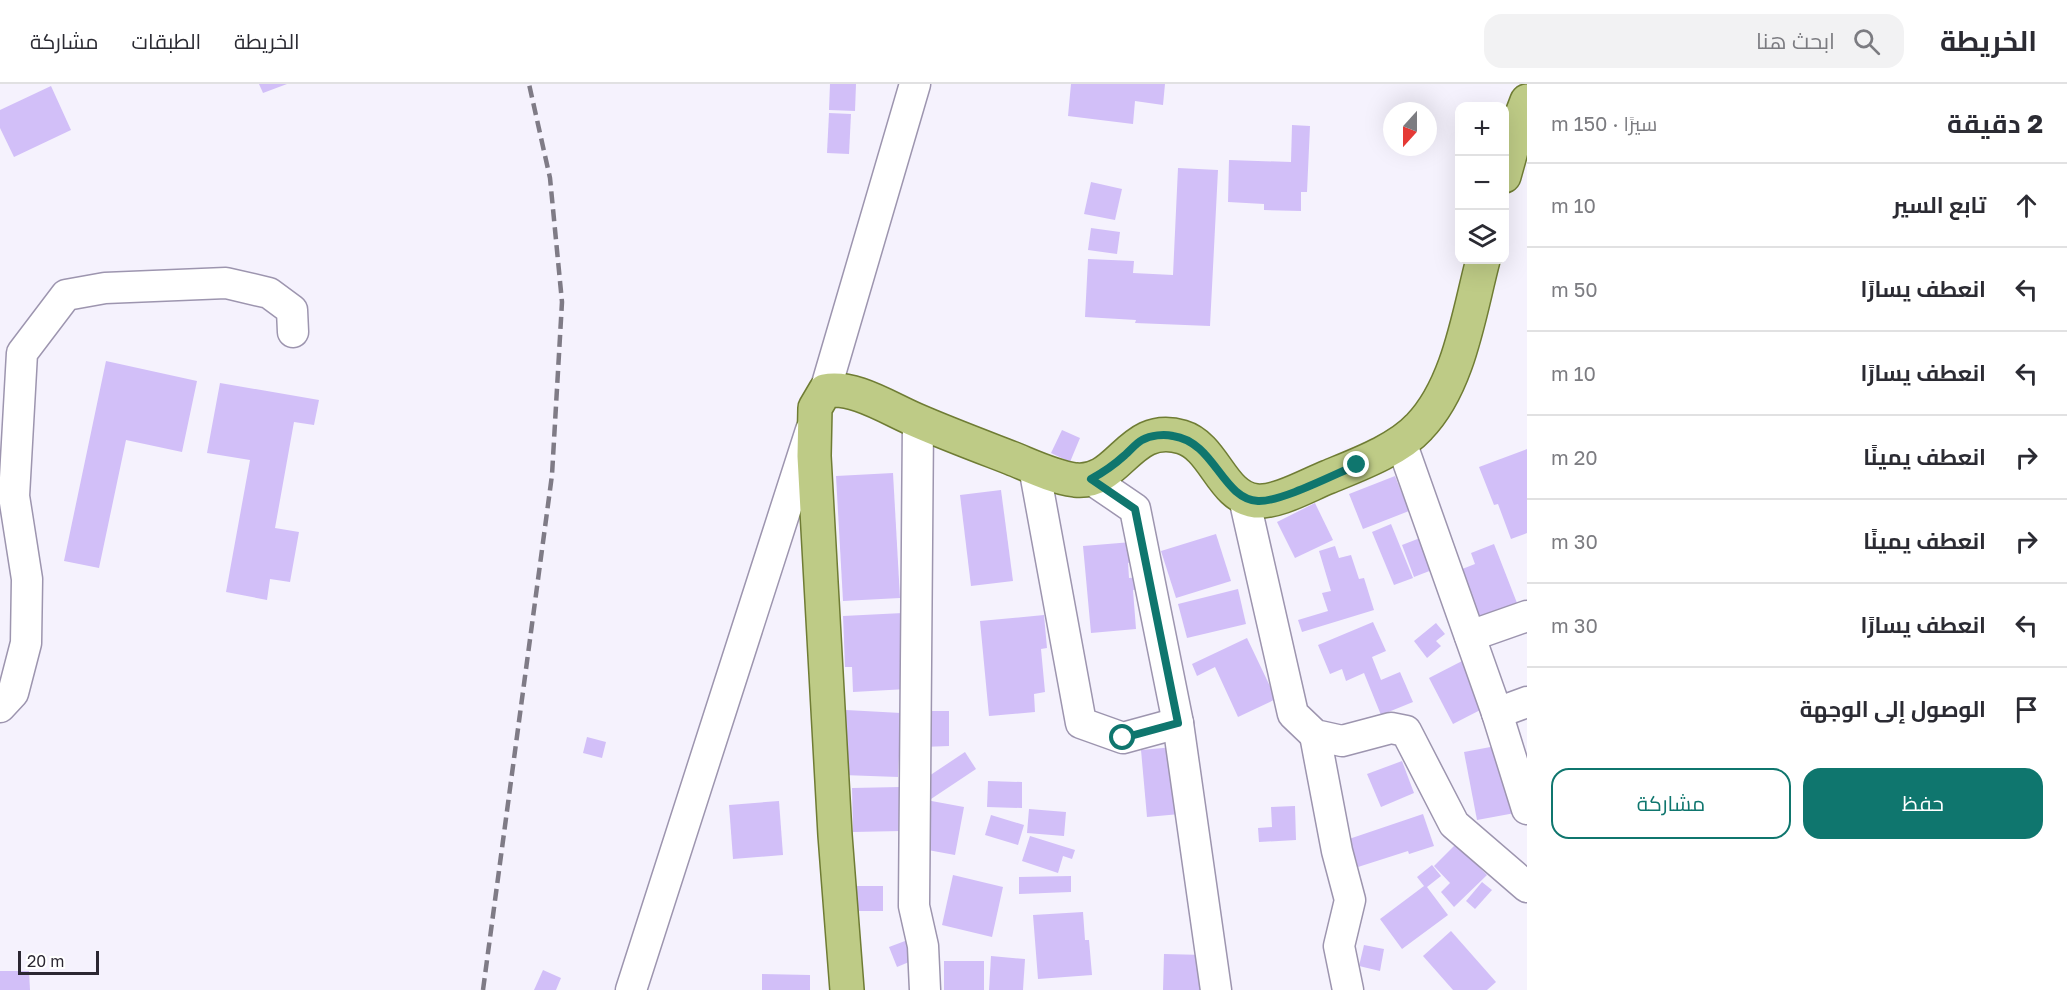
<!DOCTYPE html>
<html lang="ar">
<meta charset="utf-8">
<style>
body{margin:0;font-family:"Golos Text",Cairo,sans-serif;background:#f2f2f3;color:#2b2b33;direction:rtl}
.controls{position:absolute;right:18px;top:18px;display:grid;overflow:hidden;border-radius:12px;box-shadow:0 6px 24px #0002}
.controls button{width:54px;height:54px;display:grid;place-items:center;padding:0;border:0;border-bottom:2px solid #e1e1e2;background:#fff;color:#2b2b33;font:30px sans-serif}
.compass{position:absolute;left:1383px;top:18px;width:54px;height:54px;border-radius:50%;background:#fff;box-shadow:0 6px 24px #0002;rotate:201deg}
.scale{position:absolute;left:18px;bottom:15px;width:81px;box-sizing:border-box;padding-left:6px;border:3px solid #2b2732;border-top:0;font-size:16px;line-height:21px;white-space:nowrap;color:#2b2732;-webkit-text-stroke:4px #fff;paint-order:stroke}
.stop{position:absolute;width:18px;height:18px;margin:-14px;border:4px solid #0f766e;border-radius:50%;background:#fff}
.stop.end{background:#0f766e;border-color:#fff;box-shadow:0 2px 6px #0008}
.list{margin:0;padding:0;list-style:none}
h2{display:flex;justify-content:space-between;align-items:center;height:78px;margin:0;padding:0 24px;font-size:26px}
h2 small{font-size:20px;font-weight:400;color:#7c7c81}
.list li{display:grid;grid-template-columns:39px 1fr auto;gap:18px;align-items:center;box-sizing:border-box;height:84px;padding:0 24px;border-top:2px solid #e1e1e2}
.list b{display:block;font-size:22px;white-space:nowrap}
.list em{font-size:20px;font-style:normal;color:#7c7c81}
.actions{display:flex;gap:12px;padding:18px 24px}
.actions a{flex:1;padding:14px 0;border:2px solid #0f766e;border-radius:18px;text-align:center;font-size:21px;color:#0f766e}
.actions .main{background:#0f766e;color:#fff}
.icon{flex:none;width:33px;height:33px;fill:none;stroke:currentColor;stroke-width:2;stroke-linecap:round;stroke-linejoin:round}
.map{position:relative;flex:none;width:1527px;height:906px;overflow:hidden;direction:ltr}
header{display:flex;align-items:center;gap:36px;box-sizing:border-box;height:84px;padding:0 30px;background:#fff;border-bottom:2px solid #e1e1e2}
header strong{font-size:28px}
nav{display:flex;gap:33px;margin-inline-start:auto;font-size:21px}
.search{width:420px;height:54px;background:#f2f2f3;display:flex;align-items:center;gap:15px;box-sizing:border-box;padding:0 21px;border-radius:18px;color:#7c7c81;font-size:22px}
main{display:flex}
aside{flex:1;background:#fff}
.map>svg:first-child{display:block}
.building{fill:#d2bff8}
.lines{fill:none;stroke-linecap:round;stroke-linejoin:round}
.minor-casing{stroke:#9d95af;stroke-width:33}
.major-casing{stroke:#6f7c34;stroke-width:36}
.minor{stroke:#fff;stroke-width:30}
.major{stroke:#becb86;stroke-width:33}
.rail{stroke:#7f7b86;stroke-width:4.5;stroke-dasharray:12 6;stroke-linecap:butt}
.route{stroke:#0f766e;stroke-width:8}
</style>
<header>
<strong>الخريطة</strong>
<div class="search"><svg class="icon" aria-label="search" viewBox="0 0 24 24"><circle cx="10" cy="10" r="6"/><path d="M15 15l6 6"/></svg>ابحث هنا</div>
<nav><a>الخريطة</a><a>الطبقات</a><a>مشاركة</a></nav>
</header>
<main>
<aside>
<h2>2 دقيقة<small>سيرًا · 150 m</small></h2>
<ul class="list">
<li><svg class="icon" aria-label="ahead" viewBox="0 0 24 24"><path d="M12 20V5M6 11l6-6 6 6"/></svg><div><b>تابع السير</b></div><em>10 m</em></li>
<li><svg class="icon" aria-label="left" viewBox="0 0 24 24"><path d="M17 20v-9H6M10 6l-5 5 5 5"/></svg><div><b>انعطف يسارًا</b></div><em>50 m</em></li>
<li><svg class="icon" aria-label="left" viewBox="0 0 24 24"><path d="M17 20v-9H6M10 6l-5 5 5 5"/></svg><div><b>انعطف يسارًا</b></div><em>10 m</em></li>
<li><svg class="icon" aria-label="right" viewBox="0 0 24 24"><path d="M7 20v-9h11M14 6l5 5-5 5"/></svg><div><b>انعطف يمينًا</b></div><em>20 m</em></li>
<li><svg class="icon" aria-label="right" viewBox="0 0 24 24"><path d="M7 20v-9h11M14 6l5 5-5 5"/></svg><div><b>انعطف يمينًا</b></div><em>30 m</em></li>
<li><svg class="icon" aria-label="left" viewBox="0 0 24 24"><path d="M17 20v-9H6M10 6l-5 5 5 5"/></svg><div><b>انعطف يسارًا</b></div><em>30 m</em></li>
<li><svg class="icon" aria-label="arrive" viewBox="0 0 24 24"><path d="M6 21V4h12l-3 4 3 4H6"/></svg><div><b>الوصول إلى الوجهة</b></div></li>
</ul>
<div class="actions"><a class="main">حفظ</a><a>مشاركة</a></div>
</aside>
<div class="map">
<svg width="1527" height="906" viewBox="0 0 1527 906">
<rect width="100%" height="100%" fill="#f5f2fd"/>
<g class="building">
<path d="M259,0H287L263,9Z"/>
<path d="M830,0H856L855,27L829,26Z"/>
<path d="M1071,0H1165L1163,21L1135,17L1133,40L1068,32Z"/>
<path d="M51,2L71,46L14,73L0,44V26Z"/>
<path d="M829,29L851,30L849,70L827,69Z"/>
<path d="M1292,41L1310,42L1307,108H1301V127L1264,126V120L1228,118L1229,76L1291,78Z"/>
<path d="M1178,84L1218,86L1210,242L1135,239L1136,236L1085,233L1088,175L1134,177L1133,189L1173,191Z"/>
<path d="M1091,98L1122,105L1115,136L1084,130Z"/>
<path d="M1091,144L1120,148L1117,170L1088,166Z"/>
<path d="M106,277L197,297L182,368L126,356L99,484L64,477Z"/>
<path d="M220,299L319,316L314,341L294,338L275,444L299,448L290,498L270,495L267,516L226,508L250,376L207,369Z"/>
<path d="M1062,346L1080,354L1070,378L1051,369Z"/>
<path d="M1527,365V449L1511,455L1498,420L1494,421L1479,383Z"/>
<path d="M893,389L900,514L843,517L836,392Z"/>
<path d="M1395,392L1409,427L1363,445L1349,410Z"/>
<path d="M1001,406L1013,497L971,502L960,411Z"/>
<path d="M1315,419L1333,456L1295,474L1277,438Z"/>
<path d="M1391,440L1413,494L1394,501L1372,448Z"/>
<path d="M1216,450L1231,497L1176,514L1161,467Z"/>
<path d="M1420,454L1432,486L1414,493L1402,461Z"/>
<path d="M1132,458L1134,478L1128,479L1129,494L1140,493L1141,505L1133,506L1136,545L1091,549L1083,462Z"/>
<path d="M1494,460L1517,519L1471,537L1452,489L1475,480L1471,469Z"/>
<path d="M1335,462L1339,474L1351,471L1359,495L1364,494L1374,526L1302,548L1298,536L1328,527L1322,509L1331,507L1319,467Z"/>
<path d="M1238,505L1246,540L1187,554L1178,520Z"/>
<path d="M903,529L907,605L853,608L852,583H845L843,532Z"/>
<path d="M1044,531L1047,564L1041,565L1045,608L1034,610L1035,628L989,632L980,537Z"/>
<path d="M1373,538L1386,567L1372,573L1381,596L1400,588L1413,618L1381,631L1364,589L1346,597L1342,585L1330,590L1318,561Z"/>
<path d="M1436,539L1445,550L1436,557L1441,562L1427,574L1414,557Z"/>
<path d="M1247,554L1276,615L1238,633L1215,583L1197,592L1192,580Z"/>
<path d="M1466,575L1490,621L1453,640L1429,594Z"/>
<path d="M846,626L901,629L898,693L843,691Z"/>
<path d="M921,627H949V662L922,663Z"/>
<path d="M587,653L606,658L602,674L583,669Z"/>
<path d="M1501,661L1515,729L1477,736L1464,668Z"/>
<path d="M1174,663L1180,730L1147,733L1141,666Z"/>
<path d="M965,668L976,685L931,715L920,698Z"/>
<path d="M1402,677L1414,709L1381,723L1367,690Z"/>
<path d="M988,697L1022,698V724L987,723Z"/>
<path d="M900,703L901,747L853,748L852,704Z"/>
<path d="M926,716L964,723L955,771L917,764Z"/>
<path d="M779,717L783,771L733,775L729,721Z"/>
<path d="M1295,722L1296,756L1259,758L1258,744L1272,743L1271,723Z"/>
<path d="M1029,725L1066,728L1064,752L1027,749Z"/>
<path d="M1423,730L1434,762L1409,770L1408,767L1358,783L1349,755Z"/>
<path d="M991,731L1024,741L1018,761L985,751Z"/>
<path d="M1030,752L1075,766L1072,775L1063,772L1058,789L1022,777Z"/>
<path d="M1456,760L1487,791L1454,823L1441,808L1450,799L1434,782Z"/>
<path d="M1432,781L1441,792L1427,803L1448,831L1402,865L1380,835L1424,802L1417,793Z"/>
<path d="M953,791L1003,803L992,853L942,841Z"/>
<path d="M1071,792V808L1019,810V793Z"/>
<path d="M1482,798L1492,806L1475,825L1466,817Z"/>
<path d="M856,802H883V827H857Z"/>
<path d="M1083,828L1085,856H1089L1092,891L1038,895L1033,831Z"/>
<path d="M1451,847L1496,898L1487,906H1453L1423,872Z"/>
<path d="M913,854L921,873L897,883L889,863Z"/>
<path d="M1364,861L1384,865L1380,887L1359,882Z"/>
<path d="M1164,870L1205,871V906H1163Z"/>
<path d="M991,872L1025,875L1023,906H989Z"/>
<rect x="944" y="877" width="40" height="29"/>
<path d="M543,886L561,894L556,906H534Z"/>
<path d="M0,887H29L30,906H0Z"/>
<path d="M762,890L810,891V906H762Z"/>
</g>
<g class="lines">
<g class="minor-casing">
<g id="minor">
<path d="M825,307L915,0"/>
<path d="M918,337L914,822L923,862L925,906"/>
<path d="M1401,358L1497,629L1527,725"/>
<path d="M1034,383L1081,639L1123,654L1178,639"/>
<path d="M1091,395L1135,425L1178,639L1216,906"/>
<path d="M1244,414L1293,630L1315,651L1342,657L1391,644L1406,647L1454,740L1527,803"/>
<path d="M1470,552L1527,532"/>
<path d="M0,623L13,609L26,559L27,495L14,412L22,269L66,211L105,204L226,199L269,209L292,226L293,248"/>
<path d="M1497,629L1527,618"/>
<path d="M1315,651L1337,767L1350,816L1339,862L1348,906"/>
<path d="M631,906L811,346"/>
</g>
</g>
<g class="major-casing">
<g id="major">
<path d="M1504,92L1519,38L1527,17"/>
<path d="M847,906L835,751L814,372L815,324L825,307C854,301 891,326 918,337C948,350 980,362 1011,374C1031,382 1053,393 1075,396C1120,401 1129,337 1182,353C1215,363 1221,413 1256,417C1277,419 1308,401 1328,393C1357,381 1398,366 1419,343C1459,302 1469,229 1483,176"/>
</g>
</g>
<use href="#minor" class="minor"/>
<use href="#major" class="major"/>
<path class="rail" d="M483,906L552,391L562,218L550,94L529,0"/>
</g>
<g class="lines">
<path class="route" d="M1123,654L1178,639L1135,425L1091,395C1104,388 1114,381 1125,371C1130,367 1136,359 1142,356C1151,351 1164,350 1173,352C1215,358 1222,415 1258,417C1281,418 1333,391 1357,381"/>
</g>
</svg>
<div class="controls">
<button>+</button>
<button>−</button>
<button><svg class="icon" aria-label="layers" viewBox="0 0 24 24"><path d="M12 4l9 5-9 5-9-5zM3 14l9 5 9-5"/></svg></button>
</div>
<svg class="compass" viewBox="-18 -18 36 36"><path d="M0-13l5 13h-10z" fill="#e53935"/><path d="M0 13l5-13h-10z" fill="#7c7c81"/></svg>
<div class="scale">20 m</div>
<div class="stop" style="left:1123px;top:654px"></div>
<div class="stop end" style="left:1357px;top:381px"></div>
</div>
</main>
